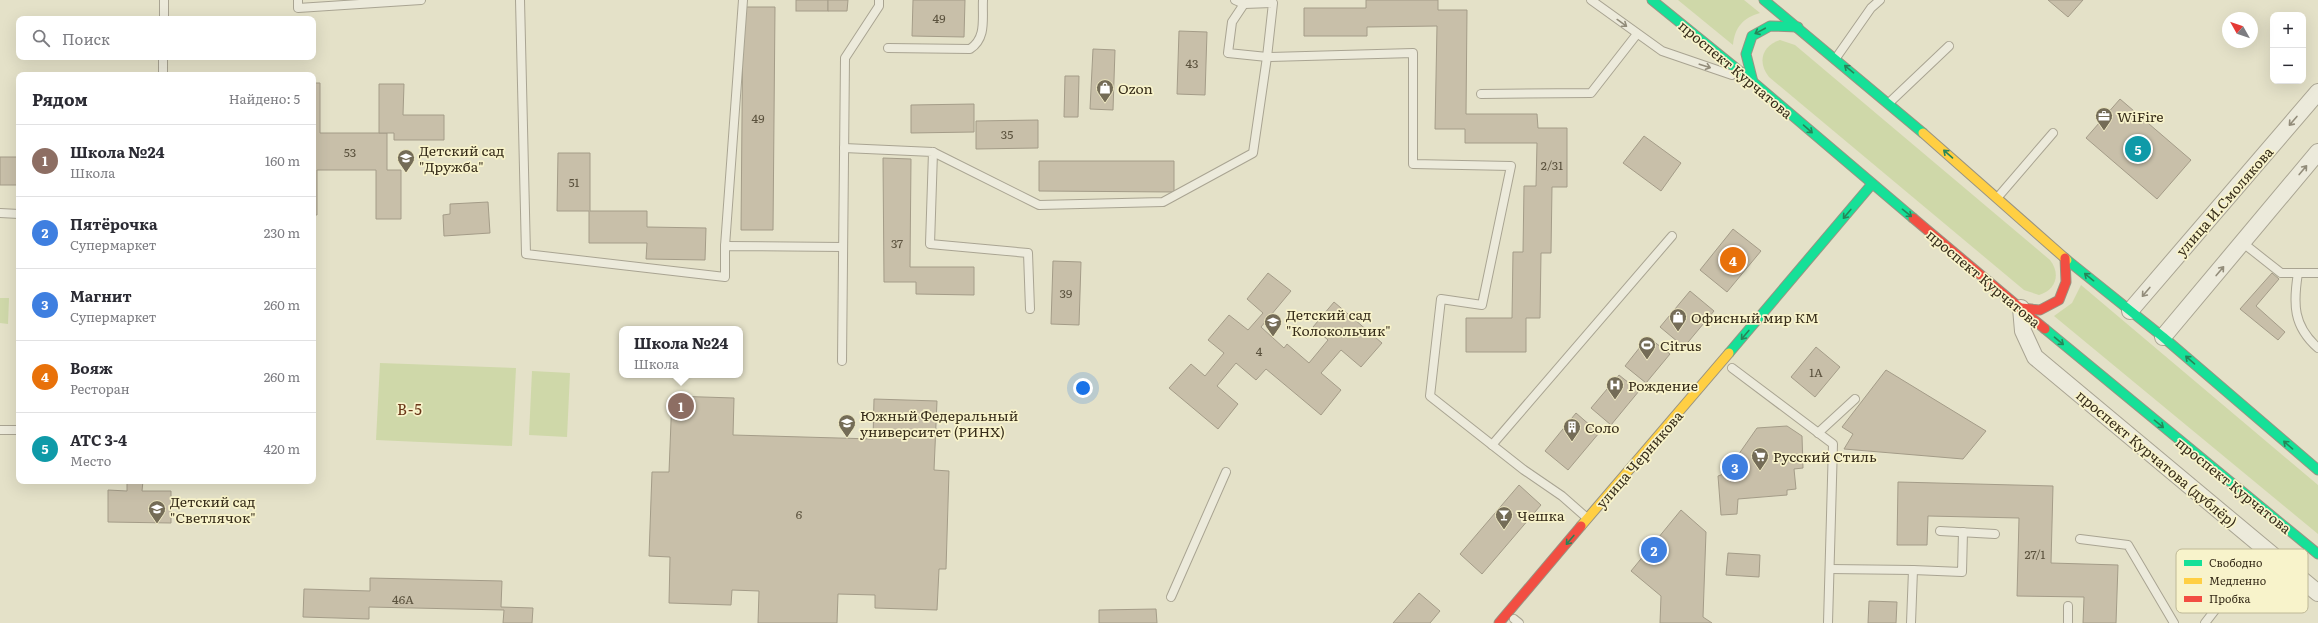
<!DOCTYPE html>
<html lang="ru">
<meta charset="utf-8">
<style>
body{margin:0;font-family:Literata,serif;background:#f2f2f3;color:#2b2b33}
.controls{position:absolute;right:12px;top:12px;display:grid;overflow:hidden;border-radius:8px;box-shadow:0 4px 16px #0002}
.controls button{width:36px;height:36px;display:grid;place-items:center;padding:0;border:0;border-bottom:1px solid #e1e1e2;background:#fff;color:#2b2b33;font:20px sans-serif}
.compass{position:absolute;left:2222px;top:12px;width:36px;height:36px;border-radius:50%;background:#fff;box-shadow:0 4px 16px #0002;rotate:310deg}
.you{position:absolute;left:1083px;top:388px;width:14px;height:14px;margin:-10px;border:3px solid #fff;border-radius:50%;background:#1a73e8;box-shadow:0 0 0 6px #1a73e833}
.badge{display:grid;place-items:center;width:26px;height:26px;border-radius:50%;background:#746c57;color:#fff;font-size:13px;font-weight:700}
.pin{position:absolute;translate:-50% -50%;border:2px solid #fff;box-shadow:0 1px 4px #0006}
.popup{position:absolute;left:619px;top:326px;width:124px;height:52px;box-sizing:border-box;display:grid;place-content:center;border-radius:8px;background:#fff;filter:drop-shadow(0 1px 3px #0005);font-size:13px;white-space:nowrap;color:#7c7c81}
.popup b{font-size:15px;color:#2b2b33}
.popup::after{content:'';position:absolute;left:50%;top:100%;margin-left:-8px;border:8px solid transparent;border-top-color:#fff}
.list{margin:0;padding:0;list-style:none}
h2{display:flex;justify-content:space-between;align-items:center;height:52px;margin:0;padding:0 16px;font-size:17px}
h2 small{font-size:13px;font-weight:400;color:#7c7c81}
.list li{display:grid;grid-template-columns:26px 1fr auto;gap:12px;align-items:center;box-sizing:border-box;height:72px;padding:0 16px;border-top:1px solid #e1e1e2}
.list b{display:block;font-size:15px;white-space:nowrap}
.list p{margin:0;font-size:13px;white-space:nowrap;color:#7c7c81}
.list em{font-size:13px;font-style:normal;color:#7c7c81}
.icon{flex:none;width:22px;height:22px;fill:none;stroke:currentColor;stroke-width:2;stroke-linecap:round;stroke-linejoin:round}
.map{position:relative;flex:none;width:2318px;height:623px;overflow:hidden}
.search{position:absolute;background:#fff;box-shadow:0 4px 16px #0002;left:16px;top:16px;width:300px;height:44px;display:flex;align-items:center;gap:10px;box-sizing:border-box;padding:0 14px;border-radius:8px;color:#7c7c81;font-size:15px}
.panel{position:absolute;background:#fff;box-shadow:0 4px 16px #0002;left:16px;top:72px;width:300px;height:412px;border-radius:8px}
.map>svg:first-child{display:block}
.green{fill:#cfd8a9}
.building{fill:#c8bfa9;stroke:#a49c88}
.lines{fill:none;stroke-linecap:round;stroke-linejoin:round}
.lane-casing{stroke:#a9a492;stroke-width:10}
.street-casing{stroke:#a9a492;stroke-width:18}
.fast-casing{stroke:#989382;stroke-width:11}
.slow-casing{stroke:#989382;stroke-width:11}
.jam-casing{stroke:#989382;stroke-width:11}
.lane{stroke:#eceadb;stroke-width:8}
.street{stroke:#eceadb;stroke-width:16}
.fast{stroke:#16e098;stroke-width:9}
.slow{stroke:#ffcf43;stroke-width:9}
.jam{stroke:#f24e42;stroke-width:9}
.oneway{stroke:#928c7a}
.oneway2{stroke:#268659}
.labels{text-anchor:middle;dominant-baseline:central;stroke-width:3.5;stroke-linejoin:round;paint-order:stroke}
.number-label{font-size:12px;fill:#5b523e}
.street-label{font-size:14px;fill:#372d1a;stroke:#f8f3cb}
.poi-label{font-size:14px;fill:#372d1a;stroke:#f8f3cb;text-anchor:start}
.neighbourhood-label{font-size:15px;letter-spacing:1px;fill:#683516;stroke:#f8f3cb}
.key{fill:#f8f3cb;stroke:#beb896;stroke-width:1}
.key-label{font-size:11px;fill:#372d1a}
</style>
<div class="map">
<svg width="2318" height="623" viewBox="0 0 2318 623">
<rect width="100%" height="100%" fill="#e4e1c8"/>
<g class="green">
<path d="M1678,0H1744L1760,13C1743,18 1735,27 1733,45Z"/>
<path d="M1780,40L1795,45L2050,260C2061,274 2056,290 2039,295L2024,290L1769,77C1757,62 1762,46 1780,40Z"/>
<path d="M2081,285L2318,485V534L2054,316L2072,303Z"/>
<path d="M0,298H9L8,324L0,323Z"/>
<path d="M380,363L516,368L512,446L376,440Z"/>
<path d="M532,371L570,373L567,437L529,435Z"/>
</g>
<g class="building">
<rect x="796" y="0" width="32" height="11"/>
<path d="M828,0H848L847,11H828Z"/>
<path d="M913,0H965L964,37L912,36Z"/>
<path d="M1366,0H1438V10H1467L1466,114H1537L1538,128H1567V187H1552L1551,253H1541L1540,318H1526V352H1466V318H1512L1513,252H1523L1524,186H1536L1537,143H1465V129H1435L1437,26L1367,27V36H1304V8H1366Z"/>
<path d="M2048,0H2083L2068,17Z"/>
<path d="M743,7H775L773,230H741Z"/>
<path d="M1179,31L1207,32L1205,95L1177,94Z"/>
<path d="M1093,49L1115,50L1113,110L1090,109Z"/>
<path d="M1065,76H1079L1078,117H1064Z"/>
<path d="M313,83H320V133H387V170H401V219H376V170H317V215H313Z"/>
<path d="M379,84H404L403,115H444V140H394V133H379Z"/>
<path d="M2120,99L2191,160L2157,199L2086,138Z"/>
<path d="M974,104V132L911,133V105Z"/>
<path d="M1038,120V148L976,149V121Z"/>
<path d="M1644,136L1681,163L1661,191L1623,163Z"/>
<path d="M558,153H590V211H647V227L706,228L705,260L646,259L647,243H589V211H557Z"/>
<rect x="0" y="157" width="19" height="28"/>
<path d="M883,158L911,159L910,267H974V295L916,294V282H884Z"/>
<path d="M1039,161H1174V192L1039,191Z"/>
<path d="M488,202L490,233L444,236L443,215L450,214V204Z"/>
<path d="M1733,229L1761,251L1727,292L1700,270Z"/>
<path d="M1053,261L1081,262L1079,325L1051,324Z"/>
<path d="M1268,273L1291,291L1261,327L1284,348L1287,344L1309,363L1328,340L1313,327L1334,302L1382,343L1361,367L1341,350L1321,373L1341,390L1321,415L1266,369L1256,380L1236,363L1217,386L1238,404L1218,429L1169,388L1191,364L1205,376L1224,353L1208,340L1229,315L1248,330L1263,313L1247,299Z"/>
<path d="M2272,273L2279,279L2256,306L2285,332L2278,340L2240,309Z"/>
<path d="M1690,291L1714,311L1684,347L1660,327Z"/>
<path d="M1648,337L1670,354L1646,383L1625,366Z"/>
<path d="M1816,347L1840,367L1815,397L1791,377Z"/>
<path d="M1886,370L1986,431L1963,459L1844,449L1853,434L1842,427Z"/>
<path d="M1619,375L1639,391L1611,425L1591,408Z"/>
<path d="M672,396L734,398L733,435L873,439L874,399L937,401L934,470L949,471L946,569H939L937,610L875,608V595L838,594L837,623H758L759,591L732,590L731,605L669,603L670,557L649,556L652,472H669Z"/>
<path d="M1576,413L1599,433L1568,470L1545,451Z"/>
<path d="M1787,426L1802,436L1803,468L1794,469L1796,489L1787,490V495L1738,499L1737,514L1721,515L1718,476L1726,473L1723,466L1736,458L1757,428Z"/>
<path d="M127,481H143L142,491H171V523L108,522V490L127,491Z"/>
<path d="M1898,482L2053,486L2051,563L2118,565L2116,623H2083L2084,597L2017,596L2019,518L1928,516L1927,545H1897Z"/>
<path d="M1519,485L1541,505L1482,574L1460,554Z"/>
<path d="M1681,510L1706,532L1703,617L1712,623H1660L1661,596L1631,571Z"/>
<path d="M1728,553L1760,555L1759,577L1726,575Z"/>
<path d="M370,578L502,581L501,607L533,608L532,623H503L504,610L369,607V619L303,617L304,589L370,591Z"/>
<path d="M1419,593L1440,611L1430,623H1393Z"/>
<path d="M1869,601L1897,602L1896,623H1868Z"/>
<path d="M1156,609L1157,623H1099V610Z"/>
</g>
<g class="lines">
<g class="lane-casing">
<g id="lane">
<path d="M298,0V8L421,0"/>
<path d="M520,0L526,254L725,277V246L843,247"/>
<path d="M1591,0L1662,51L1732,75"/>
<path d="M1244,4L1232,22L1228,53L1267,57L1413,53V164L1511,166L1482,305L1441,299L1430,396L1524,470L1562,496L1587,518"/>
<path d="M164,19V0"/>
<path d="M888,48L970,49C987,38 982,18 983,0"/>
<path d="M1836,58L1871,8L1880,0"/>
<path d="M163,75V57"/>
<path d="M1481,94L1591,93L1637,34"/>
<path d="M1890,102L1949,46"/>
<path d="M844,148L933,152L930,244L1028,253L1030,309"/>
<path d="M933,152L1039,205L1163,202L1253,153L1267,57L1273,3L1244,4L1235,0"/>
<path d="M1998,197L2053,133"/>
<path d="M0,213L19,214"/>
<path d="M2243,243L2281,273H2318"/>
<path d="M725,246L743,0"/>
<path d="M2298,273C2293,304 2293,326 2318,348"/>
<path d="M842,361L845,58L879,6V0"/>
<path d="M1732,368L1833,444L1828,623"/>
<path d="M0,430H17"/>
<path d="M1818,433L1855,399"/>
<path d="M1492,445L1672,236"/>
<path d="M1940,531L1995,534"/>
<path d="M2080,539L2128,545L2174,623"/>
<path d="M1830,569L1913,570L1911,623"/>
<path d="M1913,570L1962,572L1963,532"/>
<path d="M1171,597L1226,472"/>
<path d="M1514,619L1519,623"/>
<path d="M2068,623V606"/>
<path d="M2205,623L2264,547"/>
</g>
</g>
<g class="street-casing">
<g id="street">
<path d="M2021,308L2023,331L2035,357L2318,593"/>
<path d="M2130,311L2318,92"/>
<path d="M2163,337L2318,152"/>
</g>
</g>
<g class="fast-casing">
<g id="fast">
<path d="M1652,0L1753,82L1913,218"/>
<path d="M1764,0L1923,133"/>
<path d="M1753,82L1746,54L1752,36L1770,26L1798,27"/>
<path d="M2067,260L2163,337L2318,470"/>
<path d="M2045,329L2318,554"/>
<path d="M1729,353L1872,184"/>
</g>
</g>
<g class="slow-casing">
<g id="slow">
<path d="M1923,133L2067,260"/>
<path d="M1581,526L1729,353"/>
</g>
</g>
<g class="jam-casing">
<g id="jam">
<path d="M1913,218L2045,329"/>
<path d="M2021,308L2040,310L2059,300L2066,282L2065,258"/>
<path d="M1499,623L1581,526"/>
</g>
</g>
<use href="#lane" class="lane"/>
<use href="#street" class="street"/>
<use href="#fast" class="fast"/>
<use href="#slow" class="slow"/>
<use href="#jam" class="jam"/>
</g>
<defs><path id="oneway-shaft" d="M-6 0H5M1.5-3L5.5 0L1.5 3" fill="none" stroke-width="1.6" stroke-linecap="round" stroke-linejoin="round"/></defs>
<g class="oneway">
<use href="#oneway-shaft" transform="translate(1622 23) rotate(36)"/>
<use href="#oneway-shaft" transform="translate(1705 66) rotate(18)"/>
<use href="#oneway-shaft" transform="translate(2293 121) rotate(131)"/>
<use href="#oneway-shaft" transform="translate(2303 170) rotate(-50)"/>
<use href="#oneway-shaft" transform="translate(2220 271) rotate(-50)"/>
<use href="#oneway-shaft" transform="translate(2146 292) rotate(130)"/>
</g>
<g class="oneway2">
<use href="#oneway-shaft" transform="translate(1760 31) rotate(152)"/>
<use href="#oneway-shaft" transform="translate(1849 69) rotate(-140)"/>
<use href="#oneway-shaft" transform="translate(1808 129) rotate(41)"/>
<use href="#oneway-shaft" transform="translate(1948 154) rotate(-139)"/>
<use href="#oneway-shaft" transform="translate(1907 213) rotate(39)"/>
<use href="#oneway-shaft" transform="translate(1847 214) rotate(130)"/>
<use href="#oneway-shaft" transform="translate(2089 277) rotate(-141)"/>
<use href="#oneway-shaft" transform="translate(1745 335) rotate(130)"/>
<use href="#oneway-shaft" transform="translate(2059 341) rotate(40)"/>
<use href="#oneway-shaft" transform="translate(2190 360) rotate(-139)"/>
<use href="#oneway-shaft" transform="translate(2159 424) rotate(39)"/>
<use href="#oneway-shaft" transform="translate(2288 445) rotate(-139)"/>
<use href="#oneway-shaft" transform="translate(1570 540) rotate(130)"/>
</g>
<defs>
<g id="shop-pin" transform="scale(0.9)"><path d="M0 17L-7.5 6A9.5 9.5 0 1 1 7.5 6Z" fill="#746c57" stroke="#f8f3cb"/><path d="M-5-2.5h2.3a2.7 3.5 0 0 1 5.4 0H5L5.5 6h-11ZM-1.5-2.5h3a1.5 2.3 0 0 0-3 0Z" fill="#fff"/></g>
<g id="office-pin" transform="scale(0.9)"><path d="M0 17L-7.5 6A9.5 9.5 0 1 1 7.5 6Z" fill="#746c57" stroke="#f8f3cb"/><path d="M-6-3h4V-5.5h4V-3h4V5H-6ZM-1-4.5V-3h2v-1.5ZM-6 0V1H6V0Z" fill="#fff"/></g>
<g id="school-pin" transform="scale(0.9)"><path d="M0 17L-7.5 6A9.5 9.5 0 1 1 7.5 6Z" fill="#746c57" stroke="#f8f3cb"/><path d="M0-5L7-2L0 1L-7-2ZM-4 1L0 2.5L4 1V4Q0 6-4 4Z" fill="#fff"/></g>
<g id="stadium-pin" transform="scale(0.9)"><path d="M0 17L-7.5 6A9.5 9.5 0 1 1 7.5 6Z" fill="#746c57" stroke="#f8f3cb"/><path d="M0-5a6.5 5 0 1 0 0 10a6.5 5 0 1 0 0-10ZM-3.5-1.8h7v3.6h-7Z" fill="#fff"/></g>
<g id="hospital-pin" transform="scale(0.9)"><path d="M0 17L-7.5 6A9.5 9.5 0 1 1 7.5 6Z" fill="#746c57" stroke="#f8f3cb"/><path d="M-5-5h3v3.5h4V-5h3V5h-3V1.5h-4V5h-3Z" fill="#fff"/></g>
<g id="university-pin" transform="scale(0.9)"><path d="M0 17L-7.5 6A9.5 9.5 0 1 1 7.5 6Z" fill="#746c57" stroke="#f8f3cb"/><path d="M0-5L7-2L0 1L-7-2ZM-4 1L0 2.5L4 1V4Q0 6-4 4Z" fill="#fff"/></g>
<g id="building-pin" transform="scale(0.9)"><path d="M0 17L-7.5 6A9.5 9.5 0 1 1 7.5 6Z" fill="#746c57" stroke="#f8f3cb"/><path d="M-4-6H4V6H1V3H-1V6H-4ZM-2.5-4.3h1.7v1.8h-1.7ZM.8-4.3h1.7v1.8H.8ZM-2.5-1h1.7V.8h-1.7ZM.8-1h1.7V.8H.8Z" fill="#fff"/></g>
<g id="supermarket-pin" transform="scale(0.9)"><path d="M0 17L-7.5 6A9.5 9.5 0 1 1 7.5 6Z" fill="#746c57" stroke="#f8f3cb"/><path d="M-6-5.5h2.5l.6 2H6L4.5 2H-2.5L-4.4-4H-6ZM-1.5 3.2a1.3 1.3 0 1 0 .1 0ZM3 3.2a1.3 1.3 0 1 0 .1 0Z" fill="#fff"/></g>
<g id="bar-pin" transform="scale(0.9)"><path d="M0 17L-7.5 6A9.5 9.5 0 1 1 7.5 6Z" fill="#746c57" stroke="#f8f3cb"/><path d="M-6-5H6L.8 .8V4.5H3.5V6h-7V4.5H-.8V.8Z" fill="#fff"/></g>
</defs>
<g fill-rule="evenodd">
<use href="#shop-pin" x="1105" y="88"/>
<use href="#office-pin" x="2104" y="116"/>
<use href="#school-pin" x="406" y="158"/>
<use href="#shop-pin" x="1678" y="317"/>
<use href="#school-pin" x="1273" y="322"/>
<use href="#stadium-pin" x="1647" y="345"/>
<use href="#hospital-pin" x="1615" y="385"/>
<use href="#university-pin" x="847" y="423"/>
<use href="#building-pin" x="1572" y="427"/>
<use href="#supermarket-pin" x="1760" y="456"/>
<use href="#school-pin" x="157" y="509"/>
<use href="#bar-pin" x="1504" y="515"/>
</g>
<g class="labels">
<g class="number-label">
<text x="939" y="18">49</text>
<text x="1192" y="63">43</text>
<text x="758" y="118">49</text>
<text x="1007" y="134">35</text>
<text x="350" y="152">53</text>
<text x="1552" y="165">2/31</text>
<text x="574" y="182">51</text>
<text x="897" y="243">37</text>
<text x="1066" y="293">39</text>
<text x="1259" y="351">4</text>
<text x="1816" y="372">1А</text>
<text x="799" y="514">6</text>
<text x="2035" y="554">27/1</text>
<text x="403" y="599">46А</text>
</g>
<g class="street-label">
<text transform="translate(1736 69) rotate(40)">проспект Курчатова</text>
<text transform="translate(2224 201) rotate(-49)">улица И.Смолякова</text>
<text transform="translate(1984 278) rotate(40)">проспект Курчатова</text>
<text transform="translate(2157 458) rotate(40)">проспект Курчатова (дублёр)</text>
<text transform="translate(1639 459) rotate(-49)">улица Черникова</text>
<text transform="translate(2234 485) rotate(39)">проспект Курчатова</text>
</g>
<g class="poi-label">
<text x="1118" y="88">Ozon</text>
<text x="2117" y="116">WiFire</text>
<text x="419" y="150">Детский сад<tspan x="419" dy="16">"Дружба"</tspan></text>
<text x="1286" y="314">Детский сад<tspan x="1286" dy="16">"Колокольчик"</tspan></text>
<text x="1691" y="317">Офисный мир КМ</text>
<text x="1660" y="345">Citrus</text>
<text x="1628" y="385">Рождение</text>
<text x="860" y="415">Южный Федеральный<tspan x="860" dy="16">университет (РИНХ)</tspan></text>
<text x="1585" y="427">Соло</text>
<text x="1773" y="456">Русский Стиль</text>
<text x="170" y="501">Детский сад<tspan x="170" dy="16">"Светлячок"</tspan></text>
<text x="1517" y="515">Чешка</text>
</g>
<g class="neighbourhood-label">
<text x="410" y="408">В-5</text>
</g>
</g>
<rect x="2176" y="549" width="132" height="64" rx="6" class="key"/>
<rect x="2184" y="560" width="18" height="6" fill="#16e098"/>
<rect x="2184" y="578" width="18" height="6" fill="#ffcf43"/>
<rect x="2184" y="596" width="18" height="6" fill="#f24e42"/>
<g class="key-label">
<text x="2209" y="567">Свободно</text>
<text x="2209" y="585">Медленно</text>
<text x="2209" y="603">Пробка</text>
</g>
</svg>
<div class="controls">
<button>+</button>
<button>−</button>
</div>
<svg class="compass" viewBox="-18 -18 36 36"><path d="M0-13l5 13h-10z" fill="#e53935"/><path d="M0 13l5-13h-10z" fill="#7c7c81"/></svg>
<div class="you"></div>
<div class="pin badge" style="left:681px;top:406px;background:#8d6e63">1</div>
<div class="popup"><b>Школа №24</b>Школа</div>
<div class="pin badge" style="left:1654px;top:550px;background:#3f7fe0">2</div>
<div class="pin badge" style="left:1735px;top:467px;background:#3f7fe0">3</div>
<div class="pin badge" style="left:1733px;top:260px;background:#e8710a">4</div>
<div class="pin badge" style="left:2138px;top:149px;background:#0f9aa8">5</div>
<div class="search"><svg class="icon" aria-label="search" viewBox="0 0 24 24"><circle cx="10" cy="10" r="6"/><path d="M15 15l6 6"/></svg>Поиск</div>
<section class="panel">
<h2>Рядом<small>Найдено: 5</small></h2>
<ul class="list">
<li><span class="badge" style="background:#8d6e63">1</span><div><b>Школа №24</b><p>Школа</p></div><em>160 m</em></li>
<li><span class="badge" style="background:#3f7fe0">2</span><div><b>Пятёрочка</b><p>Супермаркет</p></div><em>230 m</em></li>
<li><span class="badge" style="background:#3f7fe0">3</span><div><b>Магнит</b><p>Супермаркет</p></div><em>260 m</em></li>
<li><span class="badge" style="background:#e8710a">4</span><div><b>Вояж</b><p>Ресторан</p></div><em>260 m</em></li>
<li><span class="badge" style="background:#0f9aa8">5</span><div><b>АТС 3-4</b><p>Место</p></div><em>420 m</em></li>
</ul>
</section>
</div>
